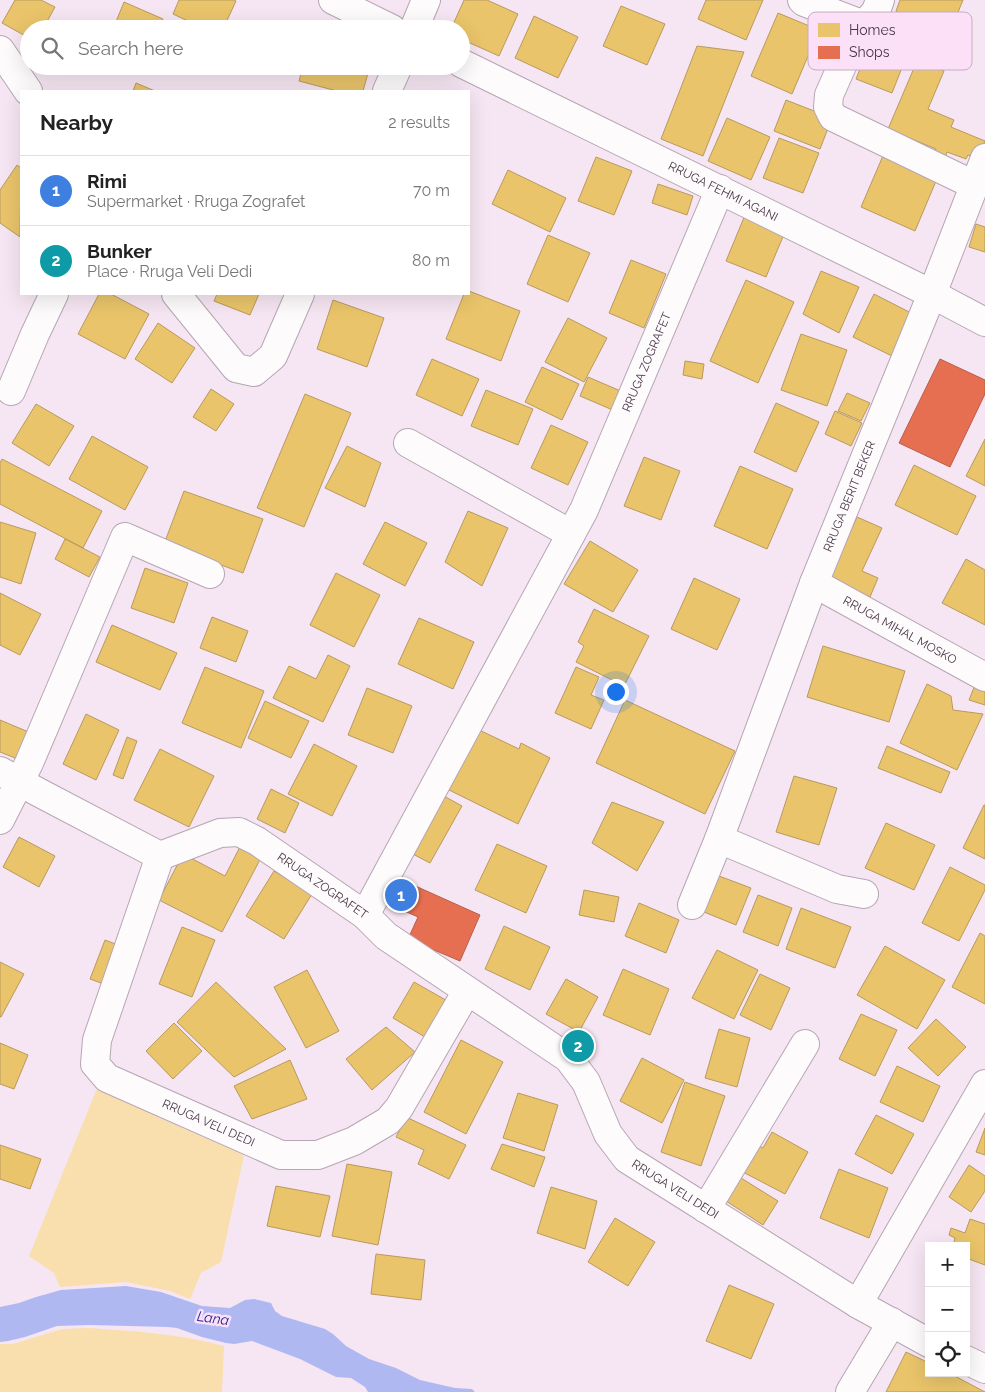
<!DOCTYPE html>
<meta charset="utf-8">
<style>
body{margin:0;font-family:Raleway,sans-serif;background:#f2f2f2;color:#222}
.controls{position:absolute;right:15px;bottom:15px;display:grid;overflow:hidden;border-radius:0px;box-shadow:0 5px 20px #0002}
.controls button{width:45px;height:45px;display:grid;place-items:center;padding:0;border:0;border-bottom:1px solid #e0e0e0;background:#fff;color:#222;font:25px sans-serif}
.you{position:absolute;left:615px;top:691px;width:18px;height:18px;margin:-12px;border:4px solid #fff;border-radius:50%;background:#1a73e8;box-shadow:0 0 0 8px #1a73e833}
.badge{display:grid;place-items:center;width:32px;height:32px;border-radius:50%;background:#b45309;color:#fff;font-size:16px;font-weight:700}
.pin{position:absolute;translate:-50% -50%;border:2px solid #fff;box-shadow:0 1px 5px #0006}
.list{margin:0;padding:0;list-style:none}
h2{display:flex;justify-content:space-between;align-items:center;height:65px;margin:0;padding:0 20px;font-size:21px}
h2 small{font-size:16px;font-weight:400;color:#767676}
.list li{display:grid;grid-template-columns:32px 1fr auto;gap:15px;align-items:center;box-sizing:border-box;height:70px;padding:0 20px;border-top:1px solid #e0e0e0}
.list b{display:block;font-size:19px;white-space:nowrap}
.list p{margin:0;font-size:16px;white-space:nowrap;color:#767676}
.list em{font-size:16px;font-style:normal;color:#767676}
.icon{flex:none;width:28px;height:28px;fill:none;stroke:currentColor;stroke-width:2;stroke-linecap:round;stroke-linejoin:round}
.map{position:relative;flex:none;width:985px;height:1392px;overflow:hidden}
.search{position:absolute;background:#fff;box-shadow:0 5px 20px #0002;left:20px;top:20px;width:450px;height:55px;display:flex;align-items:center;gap:12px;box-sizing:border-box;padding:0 18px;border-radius:28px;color:#767676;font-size:19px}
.panel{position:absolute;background:#fff;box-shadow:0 5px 20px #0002;left:20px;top:90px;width:450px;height:205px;border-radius:0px}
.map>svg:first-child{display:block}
.green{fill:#f8dfad}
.water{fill:#b0b8f1}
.homes{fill:#e9c46a;stroke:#b9995f}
.shops{fill:#e76f51;stroke:#b75e4d}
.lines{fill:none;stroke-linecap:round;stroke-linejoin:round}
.minor-casing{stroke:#b5a6b3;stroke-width:30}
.minor{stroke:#fefbfd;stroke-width:28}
.labels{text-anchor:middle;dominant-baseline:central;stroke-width:5;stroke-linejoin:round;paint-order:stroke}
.street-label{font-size:12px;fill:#483645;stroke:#fce0f7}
.water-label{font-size:14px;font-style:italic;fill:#252691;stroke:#fce0f7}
.key{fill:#fce0f7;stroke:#c6adc2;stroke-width:1}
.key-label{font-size:14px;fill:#483645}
</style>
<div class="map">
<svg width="985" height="1392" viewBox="0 0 985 1392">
<rect width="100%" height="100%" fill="#f6e6f3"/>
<g class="green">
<path d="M98,1086L156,1116L244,1155L221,1262L201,1273L190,1299L170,1291L126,1282L60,1287L54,1273L29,1256Z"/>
<path d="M89,1328C135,1331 179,1334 224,1346L222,1392H0V1344H13L62,1329Z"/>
</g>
<path class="water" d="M126,1286L161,1292L202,1306L230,1308L245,1300L254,1299L271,1303L275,1311L282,1316L325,1329L333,1334L346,1346L369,1359L396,1368L420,1380L455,1388L472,1389L475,1392H368L365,1387L351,1378L336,1377L300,1359L252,1341L234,1344L226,1343L202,1337L177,1328L168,1327L90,1325L57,1326L25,1337L8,1341L0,1342V1307L19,1303L36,1297L61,1290Z"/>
<g class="homes">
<path d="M15,0H41L55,7L43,29H29V38L2,23Z"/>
<path d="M179,0H234L236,1L223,29H205L173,14Z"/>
<path d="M464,0H487L518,14L499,56L461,39V29H451Z"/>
<path d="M706,0H763L746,40L698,19Z"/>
<path d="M900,0H963L949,34L896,11Z"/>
<path d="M124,2L163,19L158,29H113Z"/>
<path d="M621,6L665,24L647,65L603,46Z"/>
<path d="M778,13L819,30L792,94L751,76Z"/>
<path d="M534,16L578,37L558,78L515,58Z"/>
<path d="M697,46L744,52L703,156L661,139Z"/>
<path d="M869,46L905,60L892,93L856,79Z"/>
<path d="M917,61L944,71L928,109L954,120L951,127L985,141L977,158L968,155L966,159L947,152L944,161L933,157L936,149L888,129Z"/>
<path d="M303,66H370L363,91H337L299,81Z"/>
<path d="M136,83L155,91H133Z"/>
<path d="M786,100L832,118L820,149L774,131Z"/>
<path d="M727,118L770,137L751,180L708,161Z"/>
<path d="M779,138L819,153L803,193L763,178Z"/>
<path d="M885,151L939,174L915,231L861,207Z"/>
<path d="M596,157L632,171L614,215L578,201Z"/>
<path d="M17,165L21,168L20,237L0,223V190Z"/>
<path d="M508,170L566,198L550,232L492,204Z"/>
<path d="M658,184L693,196L687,215L652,203Z"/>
<path d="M745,215L785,232L766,277L726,261Z"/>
<path d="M976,224L985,227V252L969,247Z"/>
<path d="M548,235L590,253L568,302L527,284Z"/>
<path d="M631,260L666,274L644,328L609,313Z"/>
<path d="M821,271L859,287L839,333L803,314Z"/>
<path d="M746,280L794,302L758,383L710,361Z"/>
<path d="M469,291L520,311L501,361L446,339L464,294H469Z"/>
<path d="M99,294H111L149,314L125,359L78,334Z"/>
<path d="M217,294H259L250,315L214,301Z"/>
<path d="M874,294L915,315L894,357L853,337Z"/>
<path d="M333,300L384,318L367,367L317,349Z"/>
<path d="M568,318L607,338L584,382L545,362Z"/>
<path d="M158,323L195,348L172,383L135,359Z"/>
<path d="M801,334L847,350L827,406L781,390Z"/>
<path d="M432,359L479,379L462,416L416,395Z"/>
<path d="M685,361L704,364L702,379L683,375Z"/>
<path d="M542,367L579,384L562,420L525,402Z"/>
<path d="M588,377L623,392L615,411L580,396Z"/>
<path d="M211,389L234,404L216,431L193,417Z"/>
<path d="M486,390L533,409L518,445L471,426Z"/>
<path d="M847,393L870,403L861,421L838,411Z"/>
<path d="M305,394L351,413L304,527L257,508Z"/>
<path d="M776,403L819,422L796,472L754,452Z"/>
<path d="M36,404L74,426L49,466L12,443Z"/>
<path d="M835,411L862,423L851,446L825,434Z"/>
<path d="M551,425L588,442L568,485L531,468Z"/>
<path d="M92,436L148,467L125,510L69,479Z"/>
<path d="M985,439V486L966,476Z"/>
<path d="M347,446L381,463L365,507L325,488Z"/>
<path d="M644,457L680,471L661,520L624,506Z"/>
<path d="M2,459L102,511L83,548L0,504V463Z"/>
<path d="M914,465L976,496L957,535L895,505Z"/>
<path d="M740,466L793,489L767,549L714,526Z"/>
<path d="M184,491L263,519L243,573L164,544Z"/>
<path d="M468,511L508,528L482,586L445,562Z"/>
<path d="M857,517L882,528L862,571L878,578L870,597L829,578Z"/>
<path d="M0,522L36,533L21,584L0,577Z"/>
<path d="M385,522L427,543L405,586L363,564Z"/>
<path d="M65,539L100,557L89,577L55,559Z"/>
<path d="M590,541L638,570L613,612L564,584Z"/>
<path d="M966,559L985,570V625L942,603Z"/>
<path d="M145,568L188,583L174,623L131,608Z"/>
<path d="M336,573L380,595L354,647L310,625Z"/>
<path d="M694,578L740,599L717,650L671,629Z"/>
<path d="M0,593L41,614L20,655L0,645Z"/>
<path d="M594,609L649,636L624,686L576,662L584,646L578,642Z"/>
<path d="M212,617L248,631L236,662L200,648Z"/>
<path d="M419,618L474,642L453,689L398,664Z"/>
<path d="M112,625L177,653L160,690L96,662Z"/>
<path d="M823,646L905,671L889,722L807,697Z"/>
<path d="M328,655L350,666L323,722L273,698L289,666L316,679Z"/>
<path d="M205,667L264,691L241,748L182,723Z"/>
<path d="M576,667L599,677L591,695L604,700L591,729L555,713Z"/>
<path d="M927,684L951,696L953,710L983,714L957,770L900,743Z"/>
<path d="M975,685L985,689V705L969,700Z"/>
<path d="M367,688L412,706L393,753L348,735Z"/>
<path d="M625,700L735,751L705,814L596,763Z"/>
<path d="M265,701L309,721L291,758L248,738Z"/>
<path d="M86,714L119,730L96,780L63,764Z"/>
<path d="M0,720L31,733L20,760L0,752Z"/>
<path d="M475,728L519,749L521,743L550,758L518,824L447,789Z"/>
<path d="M127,737L137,741L123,779L113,775Z"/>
<path d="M314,744L357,766L332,816L288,794Z"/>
<path d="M887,746L950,772L941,793L878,768Z"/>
<path d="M160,749L214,776L189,827L134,800Z"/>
<path d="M794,776L837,788L819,845L776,832Z"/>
<path d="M271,789L299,803L285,833L257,819Z"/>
<path d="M442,795L462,806L430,863L409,852Z"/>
<path d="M612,802L664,822L637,871L592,843Z"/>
<path d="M984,805H985V859L963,848Z"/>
<path d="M886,823L935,845L914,890L865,868Z"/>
<path d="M19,837L55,856L39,887L3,867Z"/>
<path d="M243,841L264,852L222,932L159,900L183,854L225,876Z"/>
<path d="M497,844L547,866L526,913L475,890Z"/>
<path d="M950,867L985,885V890L959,941L922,923Z"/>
<path d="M274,871L312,894L284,939L246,916Z"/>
<path d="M719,876L751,888L736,925L704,912Z"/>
<path d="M584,890L619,897L614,922L579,915Z"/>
<path d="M758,895L792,908L778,946L743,932Z"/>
<path d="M639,903L679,920L666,953L625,936Z"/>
<path d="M801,908L851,927L835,968L786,949Z"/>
<path d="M504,926L550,947L530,990L485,969Z"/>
<path d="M182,927L215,940L192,997L159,984Z"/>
<path d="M980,933L985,936V1004L952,987Z"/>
<path d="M105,940L126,948L112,987L90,979Z"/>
<path d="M885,946L945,980L917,1029L857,995Z"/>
<path d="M717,950L758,970L734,1019L692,998Z"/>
<path d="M0,962L24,974L1,1017H0Z"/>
<path d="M623,969L669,989L650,1035L603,1015Z"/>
<path d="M307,970L339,1031L306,1048L274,987Z"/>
<path d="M760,974L790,988L771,1030L740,1015Z"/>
<path d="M566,979L598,997L579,1032L546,1014Z"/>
<path d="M216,982L286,1049L234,1077L177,1022Z"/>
<path d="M414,982L451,1003L430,1040L393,1018Z"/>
<path d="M861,1014L897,1030L875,1076L839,1059Z"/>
<path d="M936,1019L966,1047L938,1076L908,1048Z"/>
<path d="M174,1023L202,1051L173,1079L146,1051Z"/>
<path d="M386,1027L415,1052L372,1090L346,1059Z"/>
<path d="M719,1029L750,1038L737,1087L705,1078Z"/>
<path d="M461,1040L503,1062L466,1134L424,1112Z"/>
<path d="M0,1043L28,1055L14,1089L0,1084Z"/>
<path d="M642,1058L684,1080L662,1123L620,1101Z"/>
<path d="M290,1060L307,1099L252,1119L234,1086Z"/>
<path d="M897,1066L940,1086L923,1122L880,1102Z"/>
<path d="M685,1082L725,1096L701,1166L661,1152Z"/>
<path d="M518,1093L558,1105L544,1151L503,1138Z"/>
<path d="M876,1115L914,1134L892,1174L855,1154Z"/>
<path d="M406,1117L466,1145L449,1179L418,1164L424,1150L396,1137Z"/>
<path d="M985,1128V1155L976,1152Z"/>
<path d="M772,1132L808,1152L785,1194L741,1171L756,1144L763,1148Z"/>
<path d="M502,1144L545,1157L534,1187L491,1169Z"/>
<path d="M0,1145L41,1159L30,1189L0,1179Z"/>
<path d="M347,1164L392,1172L378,1245L332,1236Z"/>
<path d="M969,1165L985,1176V1191L971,1212L949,1197Z"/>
<path d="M839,1169L888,1188L869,1238L820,1218Z"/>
<path d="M741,1178L778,1201L763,1225L726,1201Z"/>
<path d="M276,1186L330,1196L320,1237L267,1226Z"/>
<path d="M551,1187L597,1201L585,1249L537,1233Z"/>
<path d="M615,1218L655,1242L628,1286L588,1262Z"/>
<path d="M970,1219L985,1224V1265L966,1258V1246H953L955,1238L949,1235L951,1228L965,1233Z"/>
<path d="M376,1254L425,1260L421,1300L371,1294Z"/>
<path d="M729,1285L774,1304L751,1359L706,1341Z"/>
<path d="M906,1352L929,1363V1373H949L985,1392H886Z"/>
</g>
<g class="shops">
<path d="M940,359L985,380V394L950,467L899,443Z"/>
<path d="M402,880L480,915L460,961L408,939L418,917L391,905Z"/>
</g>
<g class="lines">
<g class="minor-casing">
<g id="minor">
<path d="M333,0L392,29"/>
<path d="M802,0L804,2L864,25"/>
<path d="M880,0L876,11L864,25L845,59L829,95L828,107L833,117L974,185"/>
<path d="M414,29L426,0"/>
<path d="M0,50L28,91"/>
<path id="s1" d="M461,63L932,294L985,322"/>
<path d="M387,91L398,66"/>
<path d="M176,294L236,368L254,372L273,356L300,294"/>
<path d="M11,391L35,334L54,294"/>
<path d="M408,443L571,534"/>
<path id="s2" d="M814,583L985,677"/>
<path id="s3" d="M0,771L38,792L160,856L220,833L239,832L257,841L365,915L386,936L568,1058L586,1082L608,1134L627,1159L858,1304L929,1343"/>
<path d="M0,820L29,763L125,537L210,574"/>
<path d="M719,839L837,889L864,894"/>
<path id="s4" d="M160,856L97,1040L95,1064L107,1078L281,1155H318L354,1141L388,1121L399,1108L467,991"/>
<path id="s5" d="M692,905L719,839L814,583L932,294L985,158"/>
<path id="s6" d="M365,915L584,510L720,189"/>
<path d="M706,1209L805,1044"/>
<path d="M858,1304L985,1084"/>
<path d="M966,1360L985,1369"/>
<path d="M850,1392L892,1322"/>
</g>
</g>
<use href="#minor" class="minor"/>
</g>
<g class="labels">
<g class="street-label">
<text stroke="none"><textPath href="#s1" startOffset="292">RRUGA FEHMI AGANI</textPath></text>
<text stroke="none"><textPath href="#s6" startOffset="621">RRUGA ZOGRAFET</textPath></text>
<text stroke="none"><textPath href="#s5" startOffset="438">RRUGA BERIT BEKER</textPath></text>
<text stroke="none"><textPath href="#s2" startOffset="98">RRUGA MIHAL MOSKO</textPath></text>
<text stroke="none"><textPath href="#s3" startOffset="364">RRUGA ZOGRAFET</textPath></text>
<text stroke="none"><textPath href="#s4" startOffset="348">RRUGA VELI DEDI</textPath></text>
<text stroke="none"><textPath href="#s3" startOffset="839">RRUGA VELI DEDI</textPath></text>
</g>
<g class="water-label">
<text transform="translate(213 1318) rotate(8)">Lana</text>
</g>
</g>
<rect x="808" y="12" width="164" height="58" rx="8" class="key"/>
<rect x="818" y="23" width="22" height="14" fill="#e9c46a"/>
<rect x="818" y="46" width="22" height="13" fill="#e76f51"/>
<g class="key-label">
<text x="849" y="35">Homes</text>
<text x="849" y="57">Shops</text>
</g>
</svg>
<div class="controls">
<button>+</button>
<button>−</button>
<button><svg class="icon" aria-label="locate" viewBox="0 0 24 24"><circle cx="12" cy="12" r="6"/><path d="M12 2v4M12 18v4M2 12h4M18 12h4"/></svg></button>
</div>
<div class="you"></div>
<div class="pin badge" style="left:401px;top:895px;background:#3f7fe0">1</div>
<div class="pin badge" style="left:578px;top:1046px;background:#0f9aa8">2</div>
<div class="search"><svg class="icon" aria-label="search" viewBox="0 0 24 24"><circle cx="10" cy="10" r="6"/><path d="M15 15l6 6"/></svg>Search here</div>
<section class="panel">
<h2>Nearby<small>2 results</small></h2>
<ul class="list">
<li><span class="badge" style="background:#3f7fe0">1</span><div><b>Rimi</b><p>Supermarket · Rruga Zografet</p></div><em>70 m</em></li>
<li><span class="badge" style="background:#0f9aa8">2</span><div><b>Bunker</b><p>Place · Rruga Veli Dedi</p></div><em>80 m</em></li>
</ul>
</section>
</div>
